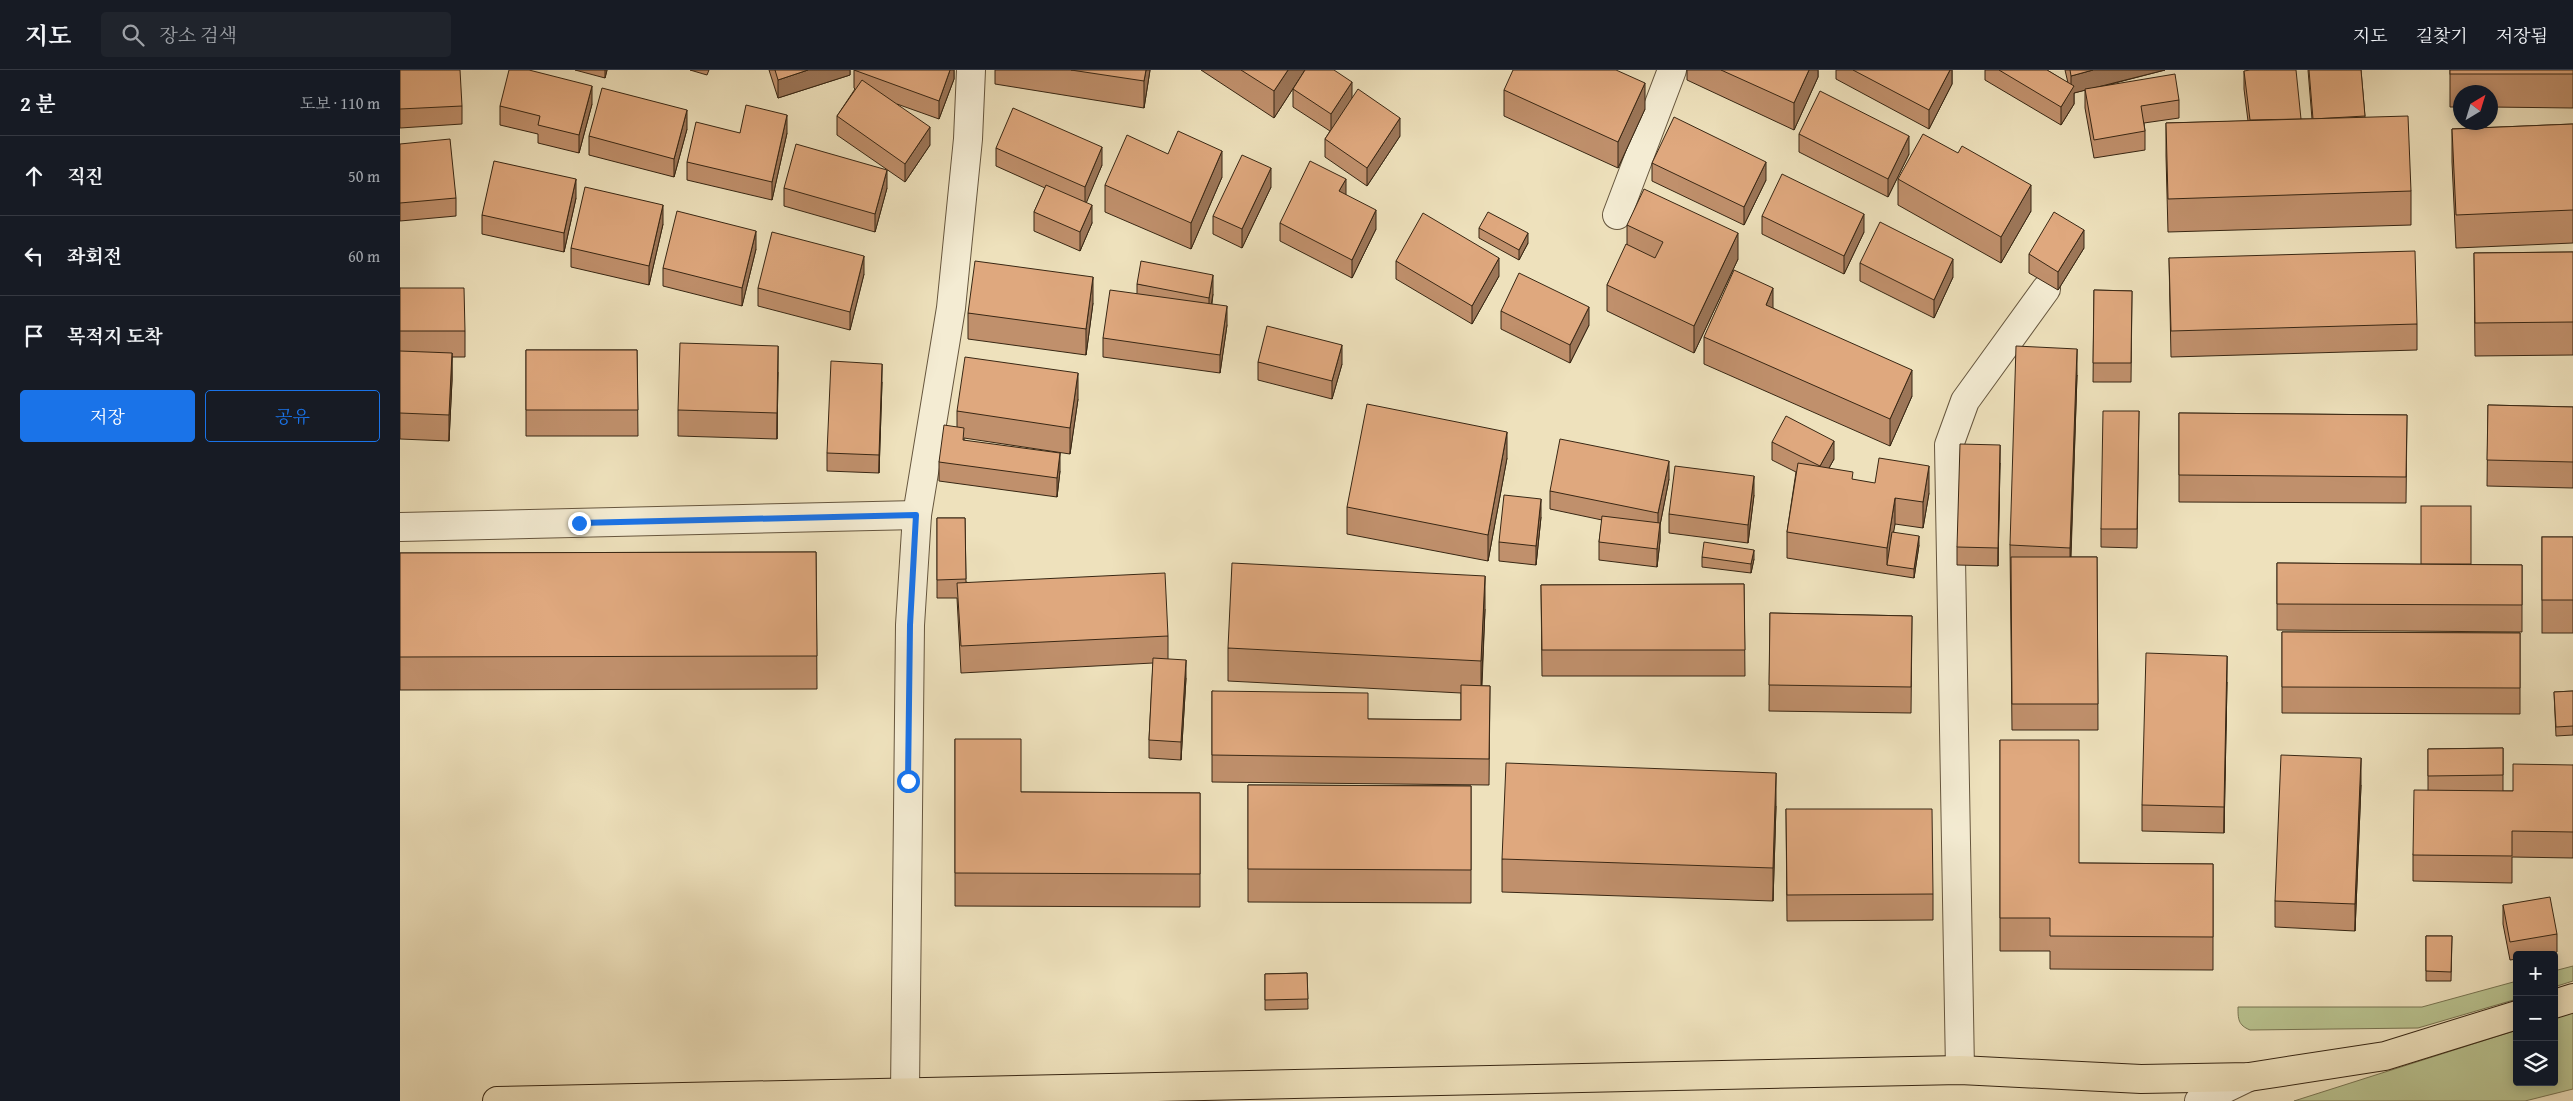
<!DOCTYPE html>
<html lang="ko">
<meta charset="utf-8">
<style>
body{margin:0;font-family:"Gentium Book Plus","Noto Serif KR",serif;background:#20242c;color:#f1f3f6}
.controls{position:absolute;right:15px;bottom:15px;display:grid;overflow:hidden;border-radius:5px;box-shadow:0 2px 12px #0003}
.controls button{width:45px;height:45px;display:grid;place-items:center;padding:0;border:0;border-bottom:1px solid #363941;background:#171b24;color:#f1f3f6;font:25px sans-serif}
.compass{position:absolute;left:2053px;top:15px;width:45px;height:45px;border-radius:50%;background:#171b24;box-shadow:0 2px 12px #0003;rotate:38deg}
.stop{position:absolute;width:15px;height:15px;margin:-11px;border:4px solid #1a73e8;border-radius:50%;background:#fff}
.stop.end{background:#1a73e8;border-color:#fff;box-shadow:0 1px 5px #0008}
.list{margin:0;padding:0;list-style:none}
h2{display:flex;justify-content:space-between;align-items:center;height:65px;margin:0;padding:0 20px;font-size:21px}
h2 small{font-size:16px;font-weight:400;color:#9ea1a6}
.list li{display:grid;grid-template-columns:32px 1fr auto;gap:15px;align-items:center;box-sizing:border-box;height:80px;padding:0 20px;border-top:1px solid #363941}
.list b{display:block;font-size:19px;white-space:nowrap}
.list em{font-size:16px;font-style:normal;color:#9ea1a6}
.actions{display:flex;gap:10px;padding:15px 20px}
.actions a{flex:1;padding:11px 0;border:1px solid #1a73e8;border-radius:5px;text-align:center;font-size:18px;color:#1a73e8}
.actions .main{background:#1a73e8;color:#fff}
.icon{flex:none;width:28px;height:28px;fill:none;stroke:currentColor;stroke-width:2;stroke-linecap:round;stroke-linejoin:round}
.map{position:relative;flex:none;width:2173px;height:1031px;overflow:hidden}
header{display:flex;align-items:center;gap:30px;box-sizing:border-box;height:70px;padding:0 25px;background:#171b24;border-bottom:1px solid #363941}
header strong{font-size:24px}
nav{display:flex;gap:28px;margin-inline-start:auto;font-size:18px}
.search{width:350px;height:45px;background:#20242c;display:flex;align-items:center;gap:12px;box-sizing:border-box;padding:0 18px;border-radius:5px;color:#9ea1a6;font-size:19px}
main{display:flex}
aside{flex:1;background:#171b24}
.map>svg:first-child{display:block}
.green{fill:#b9c390;stroke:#787552}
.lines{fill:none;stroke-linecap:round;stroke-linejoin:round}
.minor-casing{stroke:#66563e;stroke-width:30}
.primary-casing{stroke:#382714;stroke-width:30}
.minor{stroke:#f4ecd3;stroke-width:28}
.primary{stroke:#eee1bc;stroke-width:28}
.wall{fill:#c0906c;stroke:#382714}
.shaded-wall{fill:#9c7658;stroke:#382714}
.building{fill:#dfa87e;stroke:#382714}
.route{stroke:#1a73e8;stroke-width:6}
</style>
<header>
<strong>지도</strong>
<div class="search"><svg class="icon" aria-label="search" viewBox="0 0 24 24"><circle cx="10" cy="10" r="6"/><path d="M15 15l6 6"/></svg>장소 검색</div>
<nav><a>지도</a><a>길찾기</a><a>저장됨</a></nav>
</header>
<main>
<aside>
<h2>2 분<small>도보 · 110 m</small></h2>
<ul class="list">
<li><svg class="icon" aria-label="ahead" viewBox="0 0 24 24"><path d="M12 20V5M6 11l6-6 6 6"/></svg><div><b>직진</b></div><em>50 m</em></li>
<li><svg class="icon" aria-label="left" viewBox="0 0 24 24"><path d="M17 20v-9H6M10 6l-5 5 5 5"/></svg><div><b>좌회전</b></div><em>60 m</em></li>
<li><svg class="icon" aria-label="arrive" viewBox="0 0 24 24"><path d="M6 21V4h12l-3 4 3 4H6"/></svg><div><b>목적지 도착</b></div></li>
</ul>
<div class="actions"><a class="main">저장</a><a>공유</a></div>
</aside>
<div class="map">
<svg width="2173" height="1031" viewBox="0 0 2173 1031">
<rect width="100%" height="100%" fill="#eee1bc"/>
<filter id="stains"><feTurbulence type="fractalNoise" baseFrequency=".004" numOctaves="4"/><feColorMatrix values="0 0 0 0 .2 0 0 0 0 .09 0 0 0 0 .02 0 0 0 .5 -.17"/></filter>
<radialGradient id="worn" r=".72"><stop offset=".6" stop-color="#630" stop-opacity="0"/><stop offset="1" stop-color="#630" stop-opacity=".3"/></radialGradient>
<g class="green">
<path d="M2173,896V911L2154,917V901Z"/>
<path d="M2117,911V929L2018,958L1850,960C1838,955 1838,949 1838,937H2022Z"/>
<path d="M2173,942V1019L2125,1031H1894L2117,960V1012H2154V948Z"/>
</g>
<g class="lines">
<g class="minor-casing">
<g id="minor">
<path d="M1217,145L1272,0"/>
<path d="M0,457L517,445"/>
<path d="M1560,1000L1549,375L1565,331L1646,219"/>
<path d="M505,1022L510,555L517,445L551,238L568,69L571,0"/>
<path d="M1799,1031L1849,1007"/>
</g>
</g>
<g class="primary-casing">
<g id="primary">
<path d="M2154,934L2173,928"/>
<path d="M97,1031L1560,1000L1741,1009L1849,1007L1985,986L2117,945"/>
</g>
</g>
<use href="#minor" class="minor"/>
<use href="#primary" class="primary"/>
</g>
<g class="wall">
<path d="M0,0L62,36V54L0,58Z"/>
<path d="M175,0H207L205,8Z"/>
<path d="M290,0H309L307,5Z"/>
<path d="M369,0H450V5L378,28Z"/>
<path d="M454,0H554V9L539,49L497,34L530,75L505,112L437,65V46L455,19L454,18Z"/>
<path d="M595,0H750L744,38L595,14Z"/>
<path d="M801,0H905L874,48Z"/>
<path d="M1287,0H1418V7L1394,60L1287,10Z"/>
<path d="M1436,0H1552V14L1529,59L1436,9Z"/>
<path d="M1585,0H1647L1668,13L1665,0H1765L1700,17L1779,30V48L1744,53L1745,61V80L1694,88L1685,38V20L1674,23V34L1661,55L1585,10Z"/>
<path d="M1908,0H1961L1965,47L2011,121V155L1768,162L1766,86V53L1848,51L1844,19V1L1901,49H1912Z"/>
<path d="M2050,0H2173V38L2090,37V22H2060V37H2050Z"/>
<path d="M893,19L952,28L1000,66L967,116L925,87V69L930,61L893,37Z"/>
<path d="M1104,20L1245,39L1218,98L1104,46Z"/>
<path d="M192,34L179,83L138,73V64L100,55V36Z"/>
<path d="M2173,54V173L2056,178L2052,92V59Z"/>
<path d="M287,59L274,107L189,85V66Z"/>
<path d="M340,63H387L372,130L287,110V92Z"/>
<path d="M1399,64L1509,84L1488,127L1399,82Z"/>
<path d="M0,74L56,128V146L0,151Z"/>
<path d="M596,78L702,95L686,132L692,153L680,181L634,161V142L645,118L596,96Z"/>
<path d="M1252,93L1366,110L1344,155L1252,111Z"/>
<path d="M822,107L791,179L705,142V115Z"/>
<path d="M1498,109L1631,141L1601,193L1498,135Z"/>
<path d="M871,117L842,178L813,164V146Z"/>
<path d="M384,118H487L475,162L384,136Z"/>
<path d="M176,128L164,182L82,164V145Z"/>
<path d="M1362,146L1464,162L1444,204L1362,164Z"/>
<path d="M880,153L976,159L952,208L880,171Z"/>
<path d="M263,154L249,215L171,197V178Z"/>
<path d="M1227,155L1338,189L1294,283L1207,241V215L1227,175Z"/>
<path d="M1079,158L1128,173L1119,190L1079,168Z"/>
<path d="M1684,178L1658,220L1629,203V184Z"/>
<path d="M356,179L342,236L263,216V198Z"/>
<path d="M2173,182V285L2075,286L2074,183Z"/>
<path d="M1769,188L2017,254V280L1771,287Z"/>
<path d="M996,191L1099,206L1072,254L996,209Z"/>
<path d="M1460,193L1553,207L1534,248L1460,211Z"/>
<path d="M464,204L450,260L358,236V218Z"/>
<path d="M737,214L813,224L812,234L827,255L820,303L703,287V268L737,223Z"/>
<path d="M0,218L65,261V287H52V310L49,371L0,369Z"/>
<path d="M1694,220L1732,221L1731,312H1693Z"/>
<path d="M693,233L686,285L568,269V243Z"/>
<path d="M1373,238L1512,326L1490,376L1304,294V267Z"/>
<path d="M1101,241L1189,255L1170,293L1101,259Z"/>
<path d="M126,280H237L238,366H126Z"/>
<path d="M858,292L942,294L932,329L858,310Z"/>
<path d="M378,302L377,369L278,366V340Z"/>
<path d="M1677,305L1671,487H1697L1698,660H1612L1610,475Z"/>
<path d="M482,312L479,403L427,401V383Z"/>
<path d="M678,329L670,384L564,368V370L660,401L657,427L539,411V392L557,357V341Z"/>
<path d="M2088,335L2173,337V418L2087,416Z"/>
<path d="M1739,341L1737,478L1701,477V459Z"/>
<path d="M1779,343L2007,345L2006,433L1779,432Z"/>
<path d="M1372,372L1434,389L1429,398L1453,410L1529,423L1523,458L1495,454L1493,462L1519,475L1514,508L1387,488V462L1396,402L1372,390Z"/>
<path d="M1107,388L1088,491L947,464V437Z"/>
<path d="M1600,393L1598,496L1557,495V477Z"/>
<path d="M1269,409L1260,455V471L1257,497L1199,490V472L1202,450L1150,439V421Z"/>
<path d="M1354,425L1348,473L1269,463V444Z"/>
<path d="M1141,447L1136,495L1099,491V472Z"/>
<path d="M537,448H565L566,512L768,566V589L786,608L781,690L749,688V670L753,593L561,603L557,528H537Z"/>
<rect x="2142" y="467" width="31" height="96"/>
<path d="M416,482L417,619L0,620V483Z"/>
<path d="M1302,487L1354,489L1351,503L1302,497Z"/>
<path d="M1877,493L2122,495V562L1877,560Z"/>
<path d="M1344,514L1345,606H1142L1141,515Z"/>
<path d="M1085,539L1082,616H1090L1089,715L812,712V621L968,649L1061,650V623L828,611V578Z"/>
<path d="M1370,543L1512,546L1511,643L1369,641Z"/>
<path d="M1882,562L2120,563V644L1882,643Z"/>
<path d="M1827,612L1824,763L1742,761V735Z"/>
<path d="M2173,621V665L2156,666L2154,622Z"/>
<path d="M555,669L621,722L800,723V837L555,836Z"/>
<path d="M1600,670L1679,793L1813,794V900L1650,899V881H1600Z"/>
<path d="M2103,678V721H2113L2173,695V788L2112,787V813L2013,811V785L2028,720V679Z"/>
<path d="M848,715L1071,716V833L848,832Z"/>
<path d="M1961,715L1955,861L1875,857V831Z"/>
<path d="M1376,736L1373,831L1102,822V789Z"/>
<path d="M1386,739L1533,824V850L1387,851Z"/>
<path d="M2103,835L2157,864V882L2142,885H2117V889L2110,890L2103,854Z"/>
<path d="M2026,866H2052L2051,911H2026Z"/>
<path d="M907,903L908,939L865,940V904Z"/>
</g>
<g class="shaded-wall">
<path d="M205,0H207L205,8Z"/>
<path d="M408,0H450V5L378,28V10Z"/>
<path d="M550,0H554V9L539,49V31Z"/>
<path d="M746,0H750L744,38V11Z"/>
<path d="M888,0H905L874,48V21Z"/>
<path d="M1409,0H1418V7L1394,60V33Z"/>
<path d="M1550,0H1552V14L1529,59V40Z"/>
<path d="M1693,0H1765L1674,23V34L1661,55V37L1671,20V6Z"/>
<path d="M952,12V30L931,62V44Z"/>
<path d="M1245,13V39L1218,98V72Z"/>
<path d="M192,16V34L179,83V65Z"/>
<path d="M287,40V59L274,107V89Z"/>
<path d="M387,45V63L372,130V112Z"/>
<path d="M1000,48V66L967,116V98Z"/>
<path d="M530,57V75L505,112V94Z"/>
<path d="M1509,66V84L1488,127V109Z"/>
<path d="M702,77V95L685,136V117Z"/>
<path d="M822,81V107L791,179V153Z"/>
<path d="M1366,92V110L1344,155V137Z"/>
<path d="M871,98V117L842,178V159Z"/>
<path d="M487,100V118L475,162V144Z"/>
<path d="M176,109V128L164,182V163Z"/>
<path d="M946,109V127L939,121Z"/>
<path d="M1631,115V141L1601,193V167Z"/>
<path d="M263,135V154L249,215V196Z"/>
<path d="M692,135V153L680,181V162Z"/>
<path d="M976,140V159L952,208V190Z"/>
<path d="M1464,144V162L1444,204V186Z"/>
<path d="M1684,160V178L1658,220V202Z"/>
<path d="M356,161V179L342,236V218Z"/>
<path d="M1128,163V173L1119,190V180Z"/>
<path d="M1338,163V189L1294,283V256Z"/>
<path d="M464,186V204L450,260V242Z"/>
<path d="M1099,188V206L1072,254V236Z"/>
<path d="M1553,189V207L1534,248V230Z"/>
<path d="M813,205V224L809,247V228Z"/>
<path d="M693,207V233L686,285V259Z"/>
<path d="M1373,218V244L1366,235Z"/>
<path d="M827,236V255L820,303V285Z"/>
<path d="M1189,237V255L1170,293V275Z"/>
<path d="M942,275V294L932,329V311Z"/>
<path d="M378,276V302L377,369V343Z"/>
<path d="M1677,279V305L1670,504V478Z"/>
<path d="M52,283V310L49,371V345Z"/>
<path d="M482,294V312L479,403V385Z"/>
<path d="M1512,300V326L1490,376V349Z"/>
<path d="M678,303V329L670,384V358Z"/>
<path d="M1107,362V388L1088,491V465Z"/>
<path d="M1434,371V389L1420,414V396Z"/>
<path d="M1600,375V393L1598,496V478Z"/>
<path d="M660,383V401L657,427V408Z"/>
<path d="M1269,391V409L1260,455V471L1257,497V479L1258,461V443Z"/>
<path d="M1529,396V423L1523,458V432Z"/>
<path d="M1354,406V425L1348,473V455Z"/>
<path d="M1495,428V454L1488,495H1487V478Z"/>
<path d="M1141,429V447L1136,495V476Z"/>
<path d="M1519,466V475L1514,508V499Z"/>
<path d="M1354,480V489L1351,503V494Z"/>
<path d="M1085,506V539L1081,624V591Z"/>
<path d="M1827,586V612L1824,763V737Z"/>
<path d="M786,590V608L781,690V672Z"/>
<path d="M1961,688V715L1955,861V834Z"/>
<path d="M1376,703V736L1373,831V798Z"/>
</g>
<g class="building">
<path d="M0,0H60L62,36L0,39Z"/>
<path d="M109,0H129L192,16L179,65L138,55L140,46L100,36Z"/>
<path d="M375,0H408L378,10Z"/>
<path d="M454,0H550L539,31Z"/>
<path d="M671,0H746L744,11Z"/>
<path d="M841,0H888L874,21Z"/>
<path d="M905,0H934L952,12L931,44L893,19Z"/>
<path d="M1113,0H1216L1245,13L1218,72L1104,20Z"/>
<path d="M1321,0H1409L1394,33Z"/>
<path d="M1453,0H1550L1529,40Z"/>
<path d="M1599,0H1647L1674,16L1661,37Z"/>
<path d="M1670,0H1693L1671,6Z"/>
<path d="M1850,0H1896L1901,49L1850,50L1844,1Z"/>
<path d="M1909,0H1961L1965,46L1913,49Z"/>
<rect x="2050" y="0" width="123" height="4"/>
<path d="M1775,4L1779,30L1741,36L1745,61L1694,70L1685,19Z"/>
<path d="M462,10L530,57L505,94L437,46Z"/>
<path d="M202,18L287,40L274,89L189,66Z"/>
<path d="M958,19L1000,48L967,98L925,69Z"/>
<path d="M1420,21L1509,66L1488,109L1399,64Z"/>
<path d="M346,35L387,45L372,112L287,92L296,52L340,63Z"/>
<path d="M613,38L702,77L685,117L596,78Z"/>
<path d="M2008,46L2011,121L1768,129L1766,53Z"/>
<path d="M1274,47L1366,92L1344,137L1252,93Z"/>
<path d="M2173,54V140L2056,145L2052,59Z"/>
<path d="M778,61L822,81L791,153L705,115L727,65L768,84Z"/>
<path d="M1523,64L1558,83L1562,76L1631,115L1601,167L1498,109Z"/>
<path d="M50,69L56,128L0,133V74Z"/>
<path d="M396,74L487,100L475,144L384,118Z"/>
<path d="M842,85L871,98L842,159L813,146Z"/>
<path d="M94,91L176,109L164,163L82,145Z"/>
<path d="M910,91L946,109L939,121L976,140L952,190L880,153Z"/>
<path d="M1382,104L1464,144L1444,186L1362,146Z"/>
<path d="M646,115L692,135L680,162L634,142Z"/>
<path d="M185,117L263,135L249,196L171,178Z"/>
<path d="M1244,119L1338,163L1294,256L1207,215L1226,174L1255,188L1263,172L1227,155Z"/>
<path d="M277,141L356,161L342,218L263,198Z"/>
<path d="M1088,142L1128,163L1119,180L1079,158Z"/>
<path d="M1654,142L1684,160L1658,202L1629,184Z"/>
<path d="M1023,143L1099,188L1072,236L996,191Z"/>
<path d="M1480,152L1553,189L1534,230L1460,193Z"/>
<path d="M372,162L464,186L450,242L358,218Z"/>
<path d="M2015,181L2017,254L1771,261L1769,188Z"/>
<path d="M2173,182V252L2075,253L2074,183Z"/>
<path d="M575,191L693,207L686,259L568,243Z"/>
<path d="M741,191L813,205L809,228L737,214Z"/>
<path d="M1334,200L1373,218L1366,235L1512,300L1490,349L1304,267Z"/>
<path d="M1119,203L1189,237L1170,275L1101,241Z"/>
<path d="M0,218H64L65,261H0Z"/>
<path d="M710,220L827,236L820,285L703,268Z"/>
<path d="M1694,220L1732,221L1731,293H1693Z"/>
<path d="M867,256L942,275L932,311L858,292Z"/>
<path d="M280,273L378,276L377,343L278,340Z"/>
<path d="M1616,276L1677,279L1670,478L1610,475Z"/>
<path d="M126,280H237L238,340H126Z"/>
<path d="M0,281L52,283L49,345L0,343Z"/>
<path d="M565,287L678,303L670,358L557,341Z"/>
<path d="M431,291L482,294L479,385L427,383Z"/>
<path d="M967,334L1107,362L1088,465L947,437Z"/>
<path d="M2088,335L2173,337V392L2087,390Z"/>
<path d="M1703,341H1739L1737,459H1701Z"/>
<path d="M1779,343L2007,345L2006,407L1779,405Z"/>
<path d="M1386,346L1434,371L1420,396L1372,372Z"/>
<path d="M544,355L564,358L563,370L660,383L657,408L539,392Z"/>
<path d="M1160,369L1269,391L1258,443L1150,421Z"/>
<path d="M1560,374L1600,375L1598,478L1557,477Z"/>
<path d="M1479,388L1529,396L1523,432L1495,428L1487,478L1387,462L1398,393L1453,402L1452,409L1475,413Z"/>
<path d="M1275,396L1354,406L1348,455L1269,444Z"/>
<path d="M1104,425L1141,429L1136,476L1099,472Z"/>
<rect x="2021" y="436" width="50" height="58"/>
<path d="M1202,446L1260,453L1257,479L1199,472Z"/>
<path d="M537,448H565L566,509L537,510Z"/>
<path d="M1492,462L1519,466L1514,499L1487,495Z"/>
<rect x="2142" y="467" width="31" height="63"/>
<path d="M1304,472L1354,480L1351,494L1302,487Z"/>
<path d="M416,482L417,586L0,587V483Z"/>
<path d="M1611,487H1697L1698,634H1612Z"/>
<path d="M832,493L1085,506L1081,591L828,578Z"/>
<path d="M1877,493L2122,495V535L1877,534Z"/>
<path d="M765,503L768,566L561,576L557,513Z"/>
<path d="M1344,514L1345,580H1142L1141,515Z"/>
<path d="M1370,543L1512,546L1511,617L1369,615Z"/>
<path d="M1882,562L2120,563V618L1882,617Z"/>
<path d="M1746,583L1827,586L1824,737L1742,735Z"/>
<path d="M753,588L786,590L781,672L749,670Z"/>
<path d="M1061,615L1090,616L1089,689L812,685V621L968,623V649L1061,650Z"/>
<path d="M2173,621V656L2156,657L2154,622Z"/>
<path d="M555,669H621V722L800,723V804L555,803Z"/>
<path d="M1600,670H1679V793L1813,794V867L1650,866V848H1600Z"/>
<path d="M2103,678V705L2028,706V679Z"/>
<path d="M1881,685L1961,688L1955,834L1875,831Z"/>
<path d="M1106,693L1376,703L1373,798L1102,789Z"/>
<path d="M2113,694L2173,695V762L2112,761V786L2013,785L2014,720L2113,721Z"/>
<path d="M848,715L1071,716V800L848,799Z"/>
<path d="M1386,739H1532L1533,824L1387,825Z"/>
<path d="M2150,827L2157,864L2110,872L2103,835Z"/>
<path d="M2026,866H2052L2051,902L2026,901Z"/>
<path d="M907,903L908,929L865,930V904Z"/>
</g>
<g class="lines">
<path class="route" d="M179,453L516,445L510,555L508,711"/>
</g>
<rect width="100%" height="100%" filter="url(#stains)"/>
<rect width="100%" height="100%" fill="url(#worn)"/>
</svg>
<div class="controls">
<button>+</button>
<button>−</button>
<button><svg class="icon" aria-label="layers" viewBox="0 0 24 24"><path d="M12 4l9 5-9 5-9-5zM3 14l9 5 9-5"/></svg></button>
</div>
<svg class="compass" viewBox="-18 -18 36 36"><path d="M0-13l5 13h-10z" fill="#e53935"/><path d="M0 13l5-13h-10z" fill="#9ea1a6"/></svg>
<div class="stop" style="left:508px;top:711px"></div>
<div class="stop end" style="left:179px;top:453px"></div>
</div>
</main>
